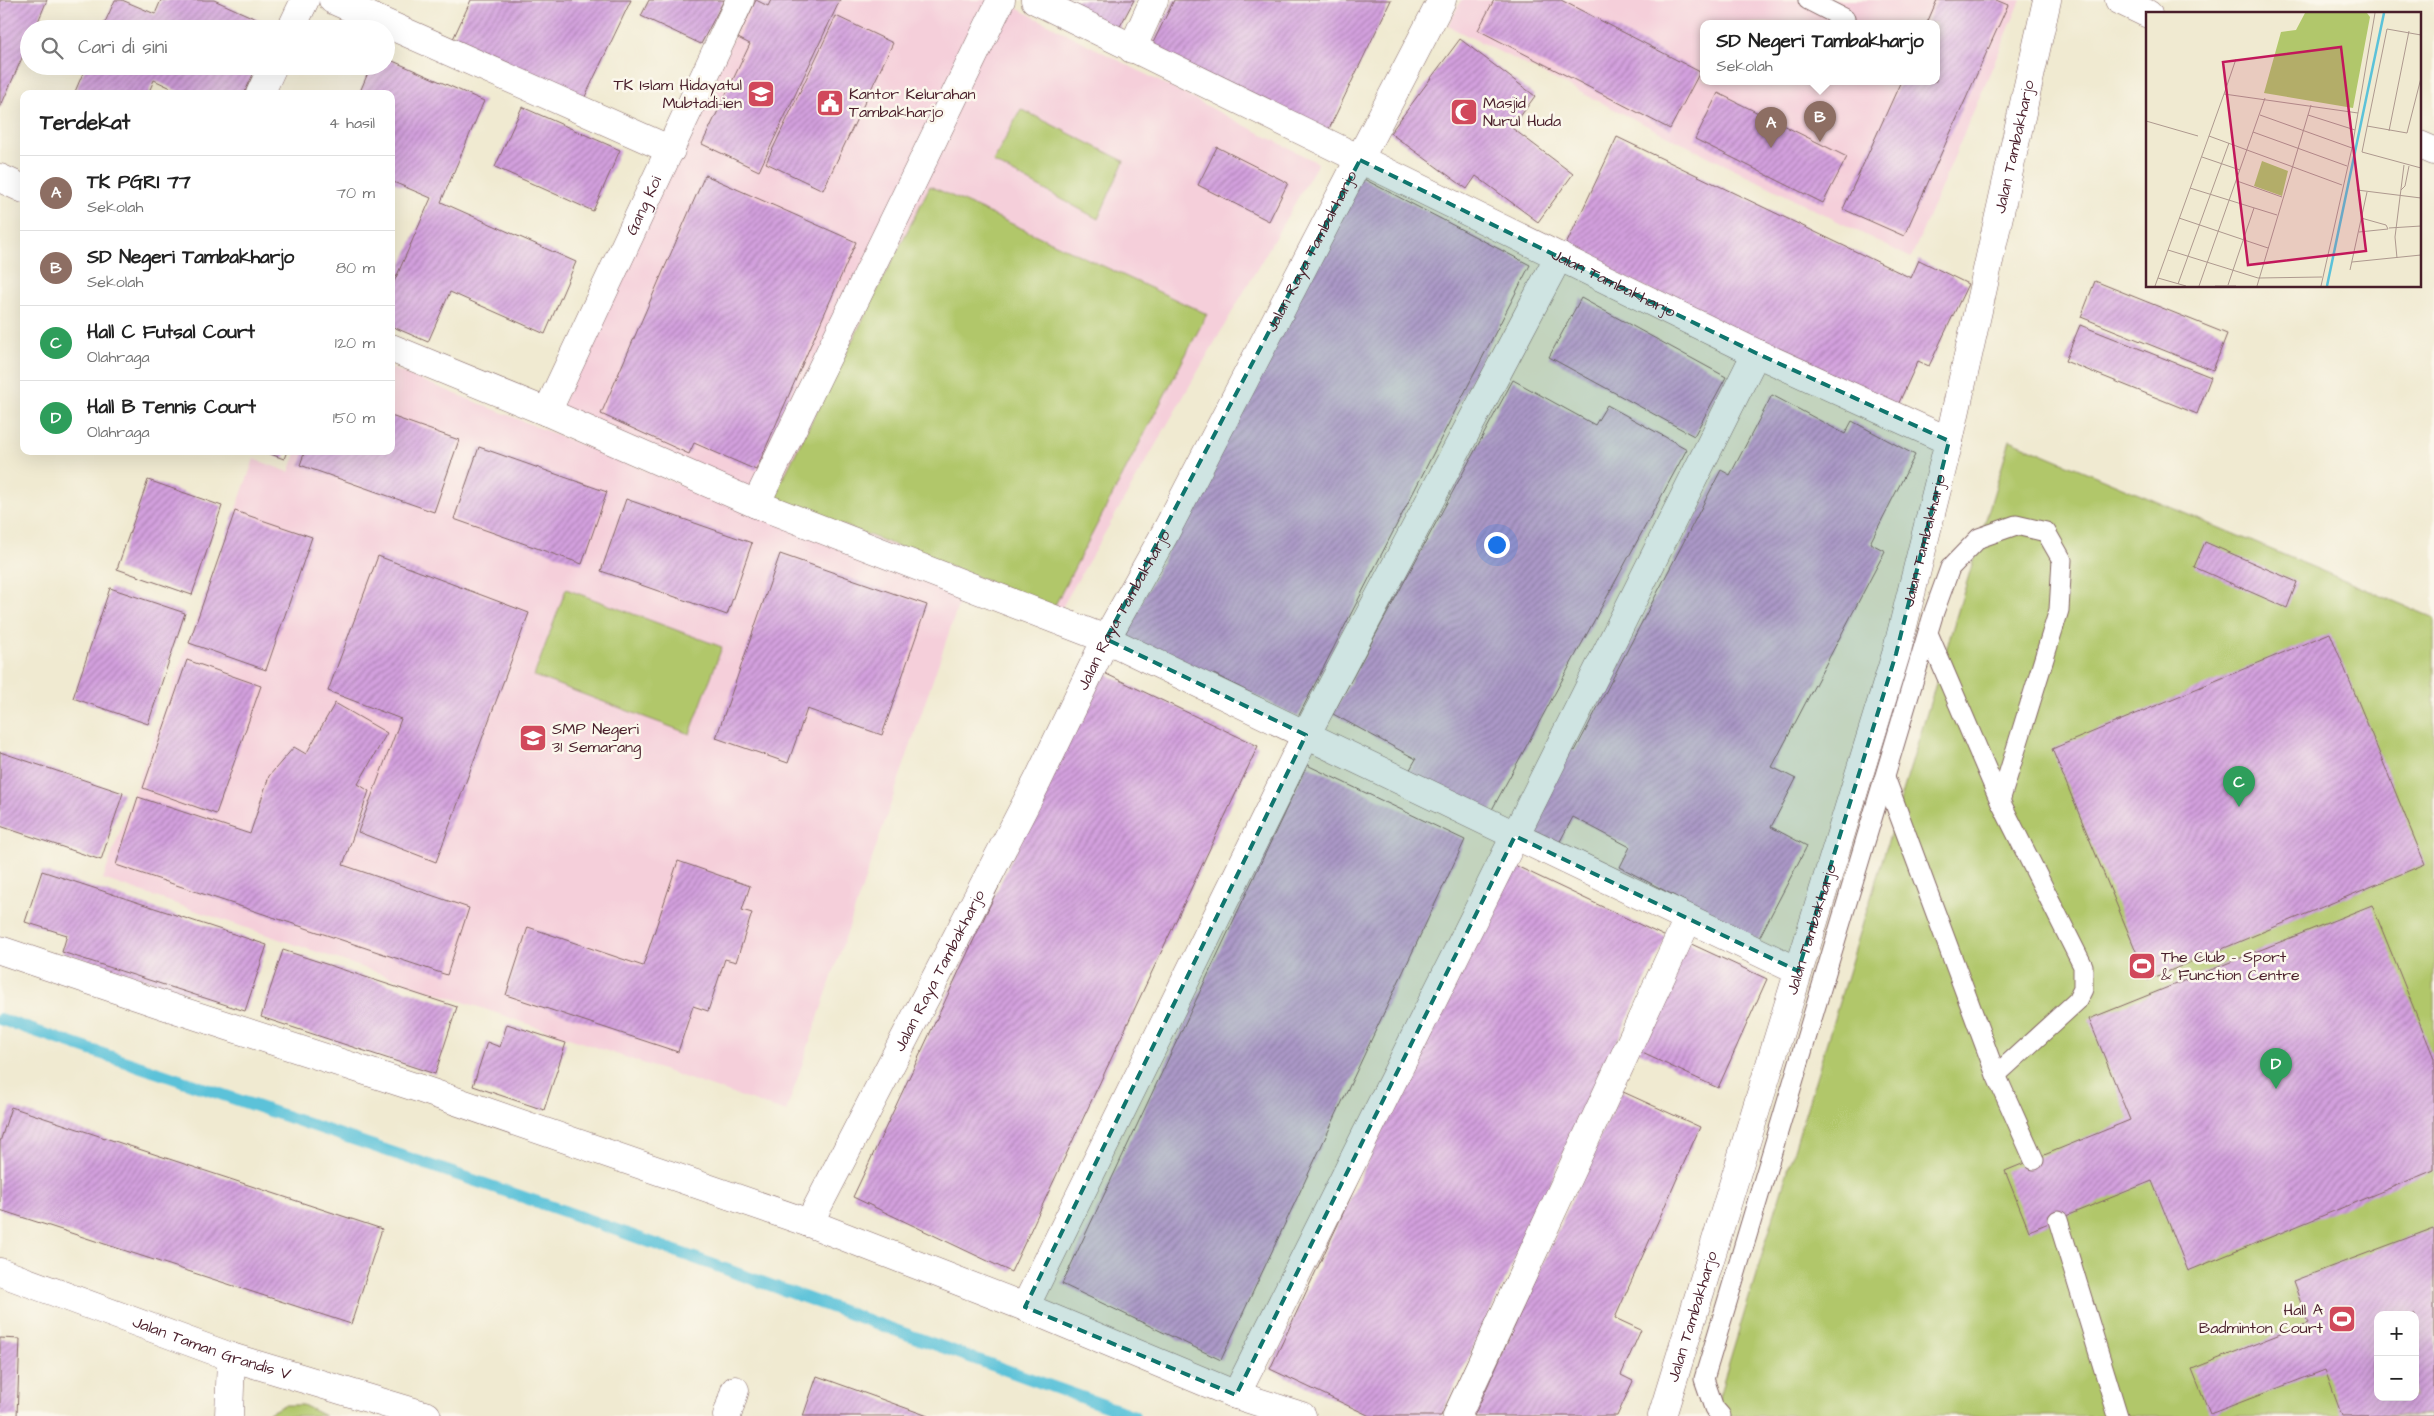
<!DOCTYPE html>
<html lang="id">
<meta charset="utf-8">
<style>
body{margin:0;font-family:"Architects Daughter",sans-serif;background:#f6f6f6;color:#222}
.controls{position:absolute;right:15px;bottom:15px;display:grid;overflow:hidden;border-radius:10px;box-shadow:0 5px 20px #0002}
.controls button{width:45px;height:45px;display:grid;place-items:center;padding:0;border:0;border-bottom:1px solid #e0e0e0;background:#fff;color:#222;font:25px sans-serif}
.you{position:absolute;left:1496px;top:544px;width:18px;height:18px;margin:-12px;border:4px solid #fff;border-radius:50%;background:#1a73e8;box-shadow:0 0 0 8px #1a73e833}
.badge{display:grid;place-items:center;width:32px;height:32px;border-radius:50%;background:#d1495b;color:#fff;font-size:16px;font-weight:700}
.pin{position:absolute;translate:-50% -41px;filter:drop-shadow(0 1px 2px #0008)}
.pin::after{content:'';position:absolute;top:26px;width:18px;height:15px;background:inherit;clip-path:polygon(0 0,100% 0,50% 100%)}
.popup{position:absolute;left:1700px;top:20px;width:240px;height:65px;box-sizing:border-box;display:grid;place-content:center;border-radius:10px;background:#fff;filter:drop-shadow(0 1px 4px #0005);font-size:16px;white-space:nowrap;color:#767676}
.popup b{font-size:19px;color:#222}
.popup::after{content:'';position:absolute;left:50%;top:100%;margin-left:-10px;border:10px solid transparent;border-top-color:#fff}
.list{margin:0;padding:0;list-style:none}
h2{display:flex;justify-content:space-between;align-items:center;height:65px;margin:0;padding:0 20px;font-size:21px}
h2 small{font-size:16px;font-weight:400;color:#767676}
.list li{display:grid;grid-template-columns:32px 1fr auto;gap:15px;align-items:center;box-sizing:border-box;height:75px;padding:0 20px;border-top:1px solid #e0e0e0}
.list b{display:block;font-size:19px;white-space:nowrap}
.list p{margin:0;font-size:16px;white-space:nowrap;color:#767676}
.list em{font-size:16px;font-style:normal;color:#767676}
.icon{flex:none;width:28px;height:28px;fill:none;stroke:currentColor;stroke-width:2;stroke-linecap:round;stroke-linejoin:round}
.map{position:relative;flex:none;width:2434px;height:1416px;overflow:hidden}
.search{position:absolute;background:#fff;box-shadow:0 5px 20px #0002;left:20px;top:20px;width:375px;height:55px;display:flex;align-items:center;gap:12px;box-sizing:border-box;padding:0 18px;border-radius:28px;color:#767676;font-size:19px}
.panel{position:absolute;background:#fff;box-shadow:0 5px 20px #0002;left:20px;top:90px;width:375px;height:365px;border-radius:10px}
.map>svg:first-child{display:block}
.built{fill:#f5cfda;fill-rule:evenodd}
.park{fill:#b1c76b;stroke:#7e734b;fill-rule:evenodd}
.lines{fill:none;stroke-linecap:round;stroke-linejoin:round}
.stream{stroke:#5bc2d9;stroke-width:12}
.building{fill:url(#building-hatch);fill-rule:evenodd}
.service-casing{stroke:#846665;stroke-width:21}
.minor-casing{stroke:#846665;stroke-width:29}
.service{stroke:#fff;stroke-width:19}
.minor{stroke:#fff;stroke-width:28}
.marked{fill:#0f766e;fill-opacity:0.2;stroke:#0f766e;stroke-width:4;stroke-dasharray:10 6;stroke-linejoin:round}
.labels{text-anchor:middle;dominant-baseline:central;stroke-width:5;stroke-linejoin:round;paint-order:stroke}
.poi-label{font-size:16px;fill:#4a1f2b;stroke:#fbf7ec;text-anchor:start}
.street-label{font-size:16px;fill:#4a1f2b;stroke:#fbf7ec}
.inset-river{fill:none;stroke:#5bc2d9;stroke-width:2.5}
.inset-road{fill:none;stroke:#ae998f;stroke-width:1}
.view{fill:#c2185b;fill-opacity:0.15;stroke:#c2185b;stroke-width:2.5}
.inset-edge{fill:none;stroke:#4a1f2b;stroke-width:2.5}
</style>
<div class="map">
<svg width="2434" height="1416" viewBox="0 0 2434 1416">
<defs>
<pattern id="building-hatch" width="6" height="6" patternUnits="userSpaceOnUse" patternTransform="scale(1.25)"><rect width="6" height="6" fill="#d3a0de"/><path d="M-1 1l2-2M0 6l6-6M5 7l2-2" fill="none" stroke="#ad82b4"/></pattern>
</defs>
<rect width="100%" height="100%" fill="#fbf7ec"/>
<filter id="ink" filterUnits="userSpaceOnUse"><feTurbulence type="fractalNoise" baseFrequency=".02" numOctaves="2"/><feDisplacementMap in="SourceGraphic" scale="10" xChannelSelector="R" yChannelSelector="G"/><feConvolveMatrix kernelMatrix="1 2 1 2 8 2 1 2 1" color-interpolation-filters="sRGB"/></filter>
<filter id="wash" filterUnits="userSpaceOnUse"><feTurbulence type="fractalNoise" baseFrequency=".0096" numOctaves="4" result="noise"/><feDisplacementMap in="SourceGraphic" scale="20" xChannelSelector="R" yChannelSelector="G"/><feGaussianBlur stdDeviation="1.12" result="paint"/><feColorMatrix in="noise" values="0 0 0 0 0 0 0 0 0 0 0 0 0 0 0 0 0 1.4 0 .05"/><feComposite in="paint" operator="in"/></filter>
<g filter="url(#wash)">
<rect width="100%" height="100%" fill="#f0ead1"/>
<g class="built">
<path d="M751,0H1001L1318,163L1057,616L559,410Z"/>
<path d="M1461,0H2021L1911,258L1448,26ZM1704,23H1936V81H1704Z"/>
<path d="M391,368L961,597L786,1112L103,879L254,459L289,472L297,451H391Z"/>
</g>
<g class="park">
<path d="M1021,109L1124,161L1098,219L993,162Z"/>
<path d="M930,186L1207,314L1054,607L773,498Z"/>
<path d="M2010,440L2434,618V1416H1713ZM2378,1315H2415V1397H2378Z"/>
<path d="M566,589L722,647L690,734L534,676Z"/>
<path d="M284,1405H303L325,1416H263Z"/>
</g>
<g class="lines">
<path class="stream" d="M0,1019L561,1210L1134,1416"/>
</g>
<g id="blocks">
<g class="building">
<path d="M0,0H47L35,29H29V42L0,108Z"/>
<path d="M115,0H122L155,14L161,0H214L274,27L273,29H102Z"/>
<path d="M471,0H631L582,103L453,39Z"/>
<path d="M649,0H724L701,44L641,16Z"/>
<path d="M756,0L768,6L771,0H840L759,171L702,144L750,44L738,38Z"/>
<path d="M1051,0H1134L1116,34Z"/>
<path d="M1174,0H1391L1326,135L1150,49Z"/>
<path d="M1494,0H1561L1700,72L1670,129L1478,30Z"/>
<path d="M1937,0H1996L2008,5L1904,236L1843,209L1901,81H1936V23H1927Z"/>
<path d="M836,16L893,43L823,190L766,163Z"/>
<path d="M1460,39L1535,96L1512,128L1573,174L1538,222L1476,176L1467,189L1390,133Z"/>
<path d="M386,58L484,101L441,202L576,262L545,334L450,292L428,342L391,326V289L431,198L391,181V94H359L371,66H386Z"/>
<path d="M86,66H257L244,94H184L154,80L148,94H74Z"/>
<path d="M1718,93L1847,157L1823,203L1695,139Z"/>
<path d="M522,107L620,150L593,211L495,167Z"/>
<path d="M1617,137L1911,278L1919,260L1968,284L1929,366L1918,361L1897,407L1564,249Z"/>
<path d="M1217,147L1288,183L1269,221L1198,185Z"/>
<path d="M705,175L856,242L756,470L694,443L689,454L601,414Z"/>
<path d="M1360,177L1530,265L1298,717L1214,674L1210,680L1124,636Z"/>
<path d="M2095,281L2227,334L2213,370L2081,317Z"/>
<path d="M1581,298L1726,377L1694,436L1549,357Z"/>
<path d="M2080,325L2211,377L2197,414L2065,361Z"/>
<path d="M1513,380L1595,425L1607,405L1687,449L1488,817L1408,773L1416,759L1333,714Z"/>
<path d="M1772,395L1845,434L1852,421L1915,455L1870,543L1885,551L1772,767L1796,779L1771,827L1807,846L1758,940L1620,867L1630,847L1573,817L1557,847L1527,831L1570,748L1575,751L1721,470L1730,475Z"/>
<path d="M391,416L459,440L434,512L300,465L305,451H391Z"/>
<path d="M479,447L607,492L582,564L454,519Z"/>
<path d="M262,451H287L284,459Z"/>
<path d="M148,480L222,506L192,595L117,569Z"/>
<path d="M626,499L752,543L727,615L601,571Z"/>
<path d="M235,511L312,537L266,670L189,643Z"/>
<path d="M2205,542L2297,582L2287,608L2194,567Z"/>
<path d="M780,554L927,605L882,735L807,709L788,763L716,738Z"/>
<path d="M378,556L529,613L436,862L358,832L401,719L328,691Z"/>
<path d="M110,588L185,613L148,724L73,698Z"/>
<path d="M2330,633L2425,864L2148,980L2052,749Z"/>
<path d="M187,660L261,686L216,814L143,788Z"/>
<path d="M1100,671L1258,746L1011,1272L853,1197Z"/>
<path d="M335,703L387,733L358,784L369,791L343,865L469,908L447,975L116,865L138,797L250,834L269,776L294,747L306,754Z"/>
<path d="M0,752L123,793L101,860L0,826Z"/>
<path d="M1307,765L1465,840L1221,1360L1062,1284Z"/>
<path d="M678,861L750,886L742,910L752,913L736,962L725,959L708,1011L693,1006L678,1052L506,995L528,927L643,966Z"/>
<path d="M1508,862L1666,937L1441,1416H1370L1270,1369Z"/>
<path d="M42,871L267,945L245,1011L62,952L67,935L25,922Z"/>
<path d="M2372,905L2434,1058V1170L2188,1271L2152,1181L2029,1231L2005,1171L2130,1120L2089,1019Z"/>
<path d="M1687,942L1767,979L1718,1088L1638,1051Z"/>
<path d="M283,950L457,1007L435,1074L261,1017Z"/>
<path d="M507,1024L566,1043L544,1110L473,1086L487,1042L500,1047Z"/>
<path d="M1621,1091L1700,1127L1615,1318L1641,1330L1621,1375L1633,1381L1617,1416H1474Z"/>
<path d="M11,1107L382,1229L351,1324L0,1210V1142Z"/>
<path d="M2434,1228V1415L2342,1416L2325,1370L2210,1414L2192,1369L2308,1323L2293,1281ZM2378,1315H2415V1397H2378Z"/>
<path d="M0,1338L20,1339L17,1416H0Z"/>
<path d="M817,1376L928,1416H803Z"/>
</g>
</g>
</g>
<g filter="url(#ink)">
<use href="#blocks" fill-opacity="0" stroke="#846665" stroke-width="1"/>
<g class="lines">
<g class="service-casing">
<g id="service">
<path d="M1808,0L1845,19"/>
<path d="M1928,633L2000,801L2083,966V989L2077,1001L1996,1075"/>
<path d="M1885,777L1996,1075L2034,1160"/>
<path d="M2058,1220L2118,1416"/>
<path d="M1721,1416L1714,1408L1704,1379L1934,612L1950,568L1979,538L2016,525L2046,532L2062,560L2059,610L2000,801"/>
</g>
</g>
<g class="minor-casing">
<g id="minor">
<path d="M333,0L671,150"/>
<path id="s1" d="M1035,0L1756,353L1949,441"/>
<path d="M2119,0L2148,14"/>
<path d="M291,29L305,0"/>
<path d="M1132,49L1154,0"/>
<path d="M260,94L273,66"/>
<path d="M2420,145L2434,151"/>
<path d="M0,178L24,189"/>
<path d="M391,348L547,412L756,504L1106,639L1798,971"/>
<path id="s2" d="M547,412L740,0"/>
<path d="M756,504L1001,0"/>
<path d="M0,950L163,1005L421,1089L809,1223L1025,1307L1236,1395L1302,1416"/>
<path id="s3" d="M809,1223L1038,780L1106,639L1163,537L1442,0"/>
<path id="s4" d="M0,1272L231,1357L427,1416"/>
<path d="M1025,1307L1306,735L1559,256"/>
<path d="M1236,1395L1756,353"/>
<path d="M229,1416L231,1357"/>
<path d="M727,1416L735,1390"/>
<path d="M1457,1416L1688,919"/>
<path id="s5" d="M1662,1416L1896,654L1949,441L2047,0"/>
</g>
</g>
<use href="#service" class="service"/>
<use href="#minor" class="minor"/>
</g>
</g>
<path class="marked" d="M1360,160L1756,353L1949,441L1896,654L1798,971L1515,836L1236,1395L1025,1307L1306,735L1106,639Z"/>
<defs>
<g id="school-square" transform="scale(1.4375)"><rect x="-9" y="-9" width="18" height="18" rx="4" fill="#d1495b" stroke="#fbf7ec"/><path d="M0-5L7-2L0 1L-7-2ZM-4 1L0 2.5L4 1V4Q0 6-4 4Z" fill="#fff"/></g>
<g id="civic-square" transform="scale(1.4375)"><rect x="-9" y="-9" width="18" height="18" rx="4" fill="#d1495b" stroke="#fbf7ec"/><path d="M-.6-6.5H3V-4.5H.6V-3L4-1V1h2V6H-6V1h2V-1L-.6-3ZM-1.2 2.5V6h2.4V2.5Z" fill="#fff"/></g>
<g id="mosque-square" transform="scale(1.4375)"><rect x="-9" y="-9" width="18" height="18" rx="4" fill="#d1495b" stroke="#fbf7ec"/><path d="M3.5-4.9A6 6 0 1 0 3.5 4.9A5 5 0 1 1 3.5-4.9Z" fill="#fff"/></g>
<g id="stadium-square" transform="scale(1.4375)"><rect x="-9" y="-9" width="18" height="18" rx="4" fill="#d1495b" stroke="#fbf7ec"/><path d="M0-5a6.5 5 0 1 0 0 10a6.5 5 0 1 0 0-10ZM-3.5-1.8h7v3.6h-7Z" fill="#fff"/></g>
</defs>
<g fill-rule="evenodd">
<use href="#school-square" x="761" y="94"/>
<use href="#civic-square" x="830" y="103"/>
<use href="#mosque-square" x="1464" y="112"/>
<use href="#school-square" x="533" y="738"/>
<use href="#stadium-square" x="2142" y="966"/>
<use href="#stadium-square" x="2342" y="1319"/>
</g>
<g class="labels">
<g class="poi-label">
<text x="742" y="85" text-anchor="end">TK Islam Hidayatul<tspan x="742" dy="18">Mubtadi-ien</tspan></text>
<text x="849" y="94">Kantor Kelurahan<tspan x="849" dy="18">Tambakharjo</tspan></text>
<text x="1483" y="103">Masjid<tspan x="1483" dy="18">Nurul Huda</tspan></text>
<text x="552" y="729">SMP Negeri<tspan x="552" dy="18">31 Semarang</tspan></text>
<text x="2161" y="957">The Club - Sport<tspan x="2161" dy="18">&amp; Function Centre</tspan></text>
<text x="2323" y="1310" text-anchor="end">Hall A<tspan x="2323" dy="18">Badminton Court</tspan></text>
</g>
<g class="street-label">
<text stroke="none"><textPath href="#s5" startOffset="1318">Jalan Tambakharjo</textPath></text>
<text stroke="none"><textPath href="#s2" startOffset="228">Gang Koi</textPath></text>
<text stroke="none"><textPath href="#s3" startOffset="1094">Jalan Raya Tambakharjo</textPath></text>
<text stroke="none"><textPath href="#s1" startOffset="644">Jalan Tambakharjo</textPath></text>
<text stroke="none"><textPath href="#s5" startOffset="914">Jalan Tambakharjo</textPath></text>
<text stroke="none"><textPath href="#s3" startOffset="689">Jalan Raya Tambakharjo</textPath></text>
<text stroke="none"><textPath href="#s5" startOffset="509">Jalan Tambakharjo</textPath></text>
<text stroke="none"><textPath href="#s3" startOffset="284">Jalan Raya Tambakharjo</textPath></text>
<text stroke="none"><textPath href="#s5" startOffset="104">Jalan Tambakharjo</textPath></text>
<text stroke="none"><textPath href="#s4" startOffset="225">Jalan Taman Grandis V</textPath></text>
</g>
</g>
<g transform="translate(2146 12)">
<rect width="275" height="275" fill="#f0ead1"/>
<path d="M159,1H221L224,5L207,96L118,81L135,20L150,18ZM116,149L142,159L136,184L108,174Z" fill="#b1c76b"/>
<path class="inset-river" d="M181,274L238,1"/>
<path class="inset-road" d="M275,23L241,17L216,140L275,156M78,82L90,47M114,103L206,136M162,103L209,118M0,109L52,124M221,114L261,121L275,66M243,119L263,19M107,120L201,154M63,124L78,82L212,101M56,145L94,158M91,169L136,185M44,176L131,203M211,178L275,186M255,178L259,174L263,154M33,206L122,236M243,216L275,214M213,220L242,217L240,213L215,206M22,238L112,266L176,265M251,246L249,225L258,153M206,250L275,243M204,258L221,180M12,266L40,274M32,272L83,131M82,273L108,196M9,274L63,124L196,173M53,274L119,86M69,274H90M111,274L165,93M175,274L206,136L229,1"/>
<path class="view" d="M195,35L220,239L102,253L77,50Z"/>
<rect width="275" height="275" class="inset-edge"/>
</g>
</svg>
<div class="controls">
<button>+</button>
<button>−</button>
</div>
<div class="you"></div>
<div class="pin badge" style="left:1771px;top:148px;background:#8d6e63">A</div>
<div class="pin badge" style="left:1820px;top:142px;background:#8d6e63">B</div>
<div class="popup"><b>SD Negeri Tambakharjo</b>Sekolah</div>
<div class="pin badge" style="left:2239px;top:807px;background:#2e9e5b">C</div>
<div class="pin badge" style="left:2276px;top:1089px;background:#2e9e5b">D</div>
<div class="search"><svg class="icon" aria-label="search" viewBox="0 0 24 24"><circle cx="10" cy="10" r="6"/><path d="M15 15l6 6"/></svg>Cari di sini</div>
<section class="panel">
<h2>Terdekat<small>4 hasil</small></h2>
<ul class="list">
<li><span class="badge" style="background:#8d6e63">A</span><div><b>TK PGRI 77</b><p>Sekolah</p></div><em>70 m</em></li>
<li><span class="badge" style="background:#8d6e63">B</span><div><b>SD Negeri Tambakharjo</b><p>Sekolah</p></div><em>80 m</em></li>
<li><span class="badge" style="background:#2e9e5b">C</span><div><b>Hall C Futsal Court</b><p>Olahraga</p></div><em>120 m</em></li>
<li><span class="badge" style="background:#2e9e5b">D</span><div><b>Hall B Tennis Court</b><p>Olahraga</p></div><em>150 m</em></li>
</ul>
</section>
</div>
